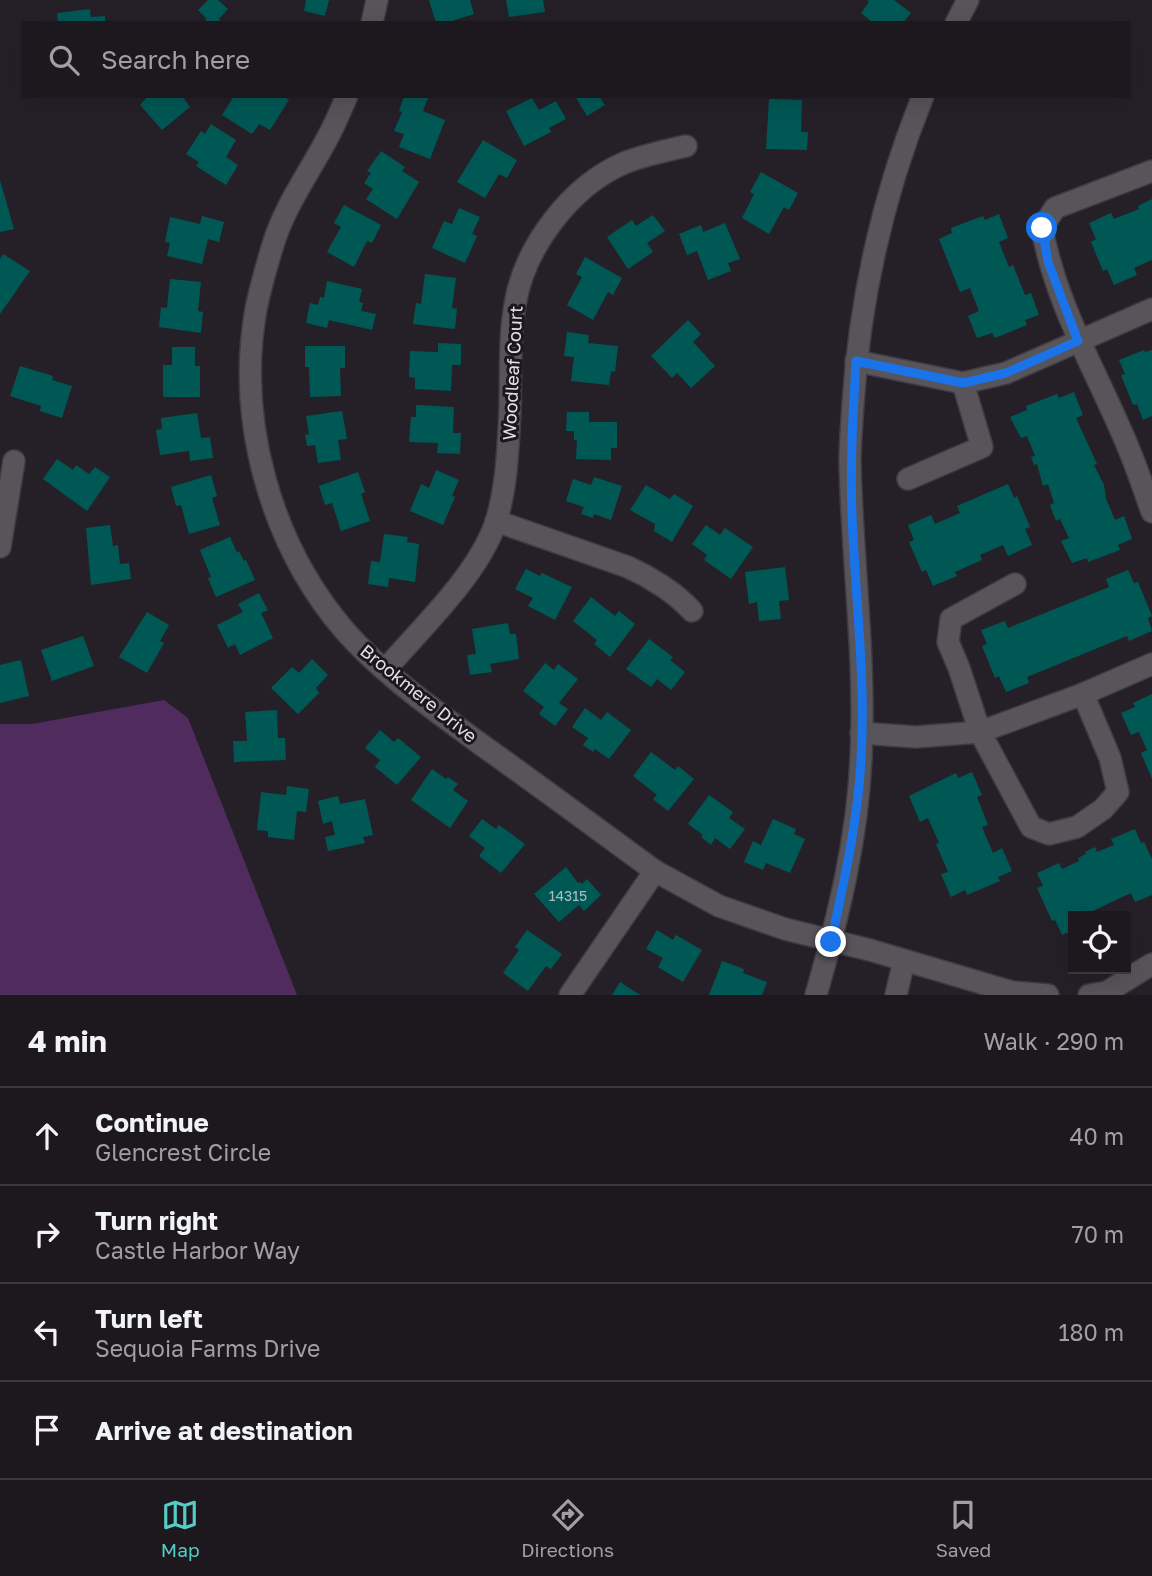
<!DOCTYPE html>
<meta charset="utf-8">
<style>
body{margin:0;font-family:"Golos Text",sans-serif;background:#252127;color:#f1f3f6}
.controls{position:absolute;right:21px;bottom:21px;display:grid;overflow:hidden;border-radius:0px;box-shadow:0 7px 28px #0002}
.controls button{width:63px;height:63px;display:grid;place-items:center;padding:0;border:0;border-bottom:2px solid #3a373c;background:#1c181e;color:#f1f3f6;font:35px sans-serif}
.stop{position:absolute;width:21px;height:21px;margin:-16px;border:5px solid #1a73e8;border-radius:50%;background:#fff}
.stop.end{background:#1a73e8;border-color:#fff;box-shadow:0 2px 7px #0008}
.list{margin:0;padding:0;list-style:none}
h2{display:flex;justify-content:space-between;align-items:center;height:91px;margin:0;padding:0 28px;font-size:30px}
h2 small{font-size:23px;font-weight:400;color:#a0a0a4}
.list li{display:grid;grid-template-columns:46px 1fr auto;gap:21px;align-items:center;box-sizing:border-box;height:98px;padding:0 28px;border-top:2px solid #3a373c}
.list b{display:block;font-size:26px;white-space:nowrap}
.list p{margin:0;font-size:23px;white-space:nowrap;color:#a0a0a4}
.list em{font-size:23px;font-style:normal;color:#a0a0a4}
.icon{flex:none;width:38px;height:38px;fill:none;stroke:currentColor;stroke-width:2;stroke-linecap:round;stroke-linejoin:round}
.map{position:relative;flex:none;width:1152px;height:995px;overflow:hidden}
.search{position:absolute;background:#1c181e;box-shadow:0 7px 28px #0002;left:21px;right:21px;top:21px;height:77px;display:flex;align-items:center;gap:18px;box-sizing:border-box;padding:0 24px;border-radius:0px;color:#a0a0a4;font-size:26px}
.sheet{height:483px;background:#1c181e}
nav{display:flex;justify-content:space-around;align-items:center;box-sizing:border-box;height:98px;border-top:2px solid #3a373c;background:#1c181e;font-size:19px;color:#a0a0a4}
nav a{display:grid;justify-items:center;gap:4px}
nav .on{color:#54cdc6}
.map>svg:first-child{display:block}
.green{fill:#4f2b5e}
.building{fill:#005855}
.lines{fill:none;stroke-linecap:round;stroke-linejoin:round}
.minor-casing{stroke:#403b42;stroke-width:24}
.minor{stroke:#58555a;stroke-width:21}
.route{stroke:#1a73e8;stroke-width:9}
.labels{text-anchor:middle;dominant-baseline:central;stroke-width:6;stroke-linejoin:round;paint-order:stroke}
.number-label{font-size:14px;fill:#aabdc1}
.street-label{font-size:18px;fill:#e3dfe5;stroke:#1c161f}
</style>
<div class="map">
<svg width="1152" height="995" viewBox="0 0 1152 995">
<rect width="100%" height="100%" fill="#252028"/>
<path class="green" d="M164,700L188,718L297,995H0V724H32Z"/>
<g class="building">
<path d="M208,0H218L228,9L219,19L222,23H203L207,19L198,10Z"/>
<path d="M306,0H329L325,16L304,11Z"/>
<path d="M429,0H470L474,14L446,23H436Z"/>
<path d="M506,0H543L545,12L509,17Z"/>
<path d="M867,0H894L911,13L903,23H873L861,13L869,2Z"/>
<path d="M90,9L91,17L105,16V23H58L57,13Z"/>
<path d="M148,96H182L190,107L162,130L140,105Z"/>
<path d="M234,96H283L289,100L270,130L259,124L252,134L222,115Z"/>
<path d="M404,96H429L423,111L445,120L430,159L399,147L404,134L394,131L402,112L399,111Z"/>
<path d="M575,96H599L605,105L587,116Z"/>
<path d="M532,98L539,110L556,101L566,119L549,128L551,132L524,146L506,111Z"/>
<path d="M769,99L802,100L801,132H808L807,150L766,149Z"/>
<path d="M211,124L236,140L226,157L238,165L226,185L196,166L199,162L186,154L201,131L205,134Z"/>
<path d="M483,140L517,160L507,178L499,174L485,198L457,182Z"/>
<path d="M381,151L405,167L402,171L419,182L397,219L366,199L373,189L364,183L371,173L367,171Z"/>
<path d="M761,172L798,193L789,210L784,207L769,234L742,218L754,194L750,192Z"/>
<path d="M0,180L14,229L0,232Z"/>
<path d="M1152,199V260L1134,268L1137,275L1114,285L1107,269L1103,271L1091,242L1096,239L1089,223L1111,213L1114,219L1139,209L1138,206Z"/>
<path d="M344,205L381,225L372,243L367,241L354,267L327,252L341,227L334,223Z"/>
<path d="M459,208L480,217L472,234L477,236L465,263L432,248L444,221L452,224Z"/>
<path d="M999,214L1008,238L999,242L1009,267L1013,265L1025,295L1031,293L1039,315L1025,320L1027,325L995,338L992,333L977,338L968,316L979,311L970,288L960,292L939,239L952,233L951,228L983,216L985,220Z"/>
<path d="M653,215L665,231L647,243L653,252L628,269L607,237L632,220L636,226Z"/>
<path d="M202,216L224,222L219,242L208,239L202,264L167,256L170,243L165,242L170,217L200,224Z"/>
<path d="M725,223L740,259L728,263L731,271L708,280L697,251L687,255L679,234L701,225L703,232Z"/>
<path d="M3,254L30,271L0,314V259Z"/>
<path d="M585,257L622,278L613,295L608,292L593,320L567,305L582,277L576,274Z"/>
<path d="M425,274L456,278L452,308L457,309L455,329L413,324L416,303L421,304Z"/>
<path d="M170,279L201,282L198,311L203,312L201,333L159,327L161,307L167,308Z"/>
<path d="M327,281L362,289L359,302L363,303L361,311L376,314L372,330L329,320L327,328L306,323L310,303L318,305L320,297L324,298Z"/>
<path d="M688,320L701,334L693,342L715,366L691,388L677,373L672,378L651,356Z"/>
<path d="M567,332L589,335L588,343L618,346L615,372L611,371L609,385L571,381L574,357L564,356Z"/>
<path d="M438,343L461,344V365H452L451,391L415,389V378L409,377L410,351L438,352Z"/>
<path d="M305,346H345V368H340L341,396L310,397L309,367H305Z"/>
<path d="M172,347H195V366H200V397H163V365H172Z"/>
<path d="M1144,350L1145,352L1152,350V416L1143,420L1137,404L1133,405L1121,375L1125,374L1119,360Z"/>
<path d="M20,366L53,376L52,380L72,386L62,418L40,411L41,406L10,396Z"/>
<path d="M1074,392L1083,415L1076,418L1097,464L1094,465L1104,485L1106,499L1115,520L1124,516L1132,539L1118,545L1120,550L1088,562L1087,558L1072,563L1061,541L1069,538L1060,519L1056,521L1050,505L1054,503L1048,484L1043,486L1037,464L1034,465L1031,457L1035,456L1027,436L1021,438L1010,417L1027,410L1026,406L1057,394L1059,398Z"/>
<path d="M416,405L454,407L453,433H461L460,454L437,453L438,443L409,442L411,417H416Z"/>
<path d="M342,411L347,439L338,440L341,460L318,463L315,445L307,446L305,435L309,434L306,416Z"/>
<path d="M567,412H589V422H617V448H611V460L576,459L577,440H574V431H566Z"/>
<path d="M197,413L201,438L210,437L213,458L190,461L189,451L160,455L156,430L162,429L161,418Z"/>
<path d="M57,459L73,470L76,465L89,474L95,467L110,477L87,511L43,479Z"/>
<path d="M436,470L459,480L452,496L455,497L443,525L410,511L421,484L429,488Z"/>
<path d="M358,472L365,492L361,494L370,521L341,531L332,503L325,505L319,486Z"/>
<path d="M211,475L217,496L212,498L220,525L189,534L181,505L176,506L171,487Z"/>
<path d="M594,477L622,486L611,520L594,514L593,518L581,514L584,507L566,501L573,479L591,485Z"/>
<path d="M1008,484L1014,498L1017,496L1030,527L1025,529L1032,545L1008,556L1003,545L980,555L982,560L955,572L957,576L933,586L926,570L922,572L909,542L914,540L908,525L931,515L935,524L960,513L957,506Z"/>
<path d="M646,485L670,499L674,494L693,506L672,542L654,531L655,524L630,510Z"/>
<path d="M110,525L113,546L118,545L120,564L129,563L131,579L91,585L86,528Z"/>
<path d="M706,525L720,535L725,528L753,547L731,579L704,560L707,555L692,544Z"/>
<path d="M384,534L408,537L407,542L419,544L415,582L389,578L388,587L368,584L371,561L380,562Z"/>
<path d="M230,537L237,553L239,551L244,561L246,560L255,580L216,597L208,578L211,577L200,550Z"/>
<path d="M785,567L789,600L779,601L781,619L759,621L757,602L749,604L745,572Z"/>
<path d="M526,569L540,576L542,573L572,587L555,620L528,606L533,598L515,589Z"/>
<path d="M1128,570L1134,583L1138,582L1152,616L1148,618L1152,631L1129,641L1127,636L1027,677L1029,683L1006,692L999,676L995,678L982,646L987,644L981,630L1005,621L1008,628L1109,587L1106,579Z"/>
<path d="M259,593L268,610L261,613L273,638L240,655L235,644L228,648L217,625L243,612L238,604Z"/>
<path d="M591,597L615,616L619,611L635,624L610,657L594,644L597,640L573,621Z"/>
<path d="M147,612L169,625L160,641L164,643L147,673L119,657Z"/>
<path d="M508,623L510,634H516L519,659L490,664L492,672L470,675L467,655L476,654L472,629Z"/>
<path d="M83,636L94,666L52,681L41,650Z"/>
<path d="M649,639L673,657L670,660L685,672L671,690L657,679L651,687L626,669Z"/>
<path d="M312,659L328,675L316,688L319,693L298,714L271,688L292,667L299,673Z"/>
<path d="M21,660L29,696L0,703V665Z"/>
<path d="M545,663L554,670L558,664L578,679L559,703L568,709L555,726L539,714L544,707L523,691Z"/>
<path d="M1152,694V779L1141,753L1147,750L1139,732L1131,735L1121,713L1135,707L1133,703Z"/>
<path d="M585,708L601,720L607,712L631,730L609,759L595,749L593,752L583,745L588,738L572,727Z"/>
<path d="M277,710L278,738H285L286,760L234,762L233,741H247L245,712Z"/>
<path d="M380,730L394,742L398,738L421,757L397,785L375,767L380,760L365,748Z"/>
<path d="M651,752L675,770L678,766L694,779L668,811L653,799L657,795L633,776Z"/>
<path d="M432,769L446,779L448,777L458,784L453,790L468,801L450,828L411,800Z"/>
<path d="M972,772L982,795L977,797L988,825L982,827L993,853L1002,848L1012,871L998,877L1000,881L967,895L965,890L951,897L941,874L948,872L936,844L939,843L928,818L920,822L909,796L956,773L958,778Z"/>
<path d="M287,786L309,789L306,812L297,811L294,840L268,837V831L257,830L261,792L286,795Z"/>
<path d="M709,795L733,812L729,818L745,829L730,849L715,838L711,845L701,837L703,835L688,824Z"/>
<path d="M338,796L340,804L365,799L373,835L363,837L365,843L328,851L325,837L335,835L332,821L323,824L318,801Z"/>
<path d="M482,819L496,829L499,825L525,844L501,873L479,856L485,848L469,836Z"/>
<path d="M773,819L796,829L794,834L805,839L790,873L766,863L763,870L744,862L753,841L761,845Z"/>
<path d="M1135,829L1141,843L1144,842L1152,859V895L1135,902L1131,893L1082,916H1073V930L1062,935L1055,920L1052,921L1037,888L1043,886L1037,873L1059,863L1062,869L1079,861L1078,858L1086,854L1085,852L1095,847L1097,852L1114,845L1111,839Z"/>
<path d="M566,867L578,883L580,882L582,884L587,879L601,895L584,911L579,905L559,922L534,894Z"/>
<path d="M527,930L562,954L551,969L546,966L528,991L503,973L519,950L515,947Z"/>
<path d="M657,930L673,940L676,935L702,950L683,982L658,967L663,958L646,949Z"/>
<path d="M722,961L744,969L743,973L767,982L762,995H709Z"/>
<path d="M620,982L640,995H612Z"/>
</g>
<g class="lines">
<g class="minor-casing">
<g id="minor">
<path d="M372,23L377,0"/>
<path d="M956,23L968,0"/>
<path d="M347,96C341,109 336,122 329,135C310,172 284,206 272,248C266,268 260,289 256,309C236,421 271,545 345,631C383,674 433,709 479,743C538,785 596,828 655,871L719,906L785,929L870,950L1012,992L1048,995"/>
<path d="M1152,171L1055,208L1042,228C1056,306 1098,374 1128,447C1137,468 1144,490 1152,512"/>
<path d="M856,361L963,383L1006,373L1152,309"/>
<path d="M908,479L982,447L963,383"/>
<path d="M496,521L628,567C650,577 676,593 692,611"/>
<path d="M0,547L14,461"/>
<path d="M1015,584L951,619L948,642L959,668L980,732L1031,827L1049,834L1077,827L1103,809L1118,792L1110,758L1083,694"/>
<path d="M385,670C422,627 478,575 496,522C507,486 508,448 510,411C511,376 509,339 515,305C524,247 571,186 624,163C643,155 666,151 686,146"/>
<path d="M861,733L916,737L980,732L1083,694L1152,664"/>
<path d="M570,995L655,871"/>
<path d="M816,995C838,918 858,837 861,757C866,658 852,560 850,462C850,442 852,423 853,404C860,297 883,195 923,96"/>
<path d="M896,995L904,961"/>
<path d="M1089,995L1107,992L1152,964"/>
</g>
</g>
<use href="#minor" class="minor"/>
</g>
<g class="lines">
<path class="route" d="M831,942C844,881 858,821 861,759C866,677 855,596 852,515C850,463 853,412 856,361L963,383L1006,373L1078,341L1048,262L1042,228"/>
</g>
<g class="labels">
<g class="number-label">
<text x="568" y="895">14315</text>
</g>
<g class="street-label">
<text transform="translate(512 373) rotate(-87)">Woodleaf Court</text>
<text transform="translate(419 693) rotate(39)">Brookmere Drive</text>
</g>
</g>
</svg>
<div class="controls">
<button><svg class="icon" aria-label="locate" viewBox="0 0 24 24"><circle cx="12" cy="12" r="6"/><path d="M12 2v4M12 18v4M2 12h4M18 12h4"/></svg></button>
</div>
<div class="stop" style="left:1042px;top:228px"></div>
<div class="stop end" style="left:831px;top:942px"></div>
<div class="search"><svg class="icon" aria-label="search" viewBox="0 0 24 24"><circle cx="10" cy="10" r="6"/><path d="M15 15l6 6"/></svg>Search here</div>
</div>
<section class="sheet">
<h2>4 min<small>Walk · 290 m</small></h2>
<ul class="list">
<li><svg class="icon" aria-label="ahead" viewBox="0 0 24 24"><path d="M12 20V5M6 11l6-6 6 6"/></svg><div><b>Continue</b><p>Glencrest Circle</p></div><em>40 m</em></li>
<li><svg class="icon" aria-label="right" viewBox="0 0 24 24"><path d="M7 20v-9h11M14 6l5 5-5 5"/></svg><div><b>Turn right</b><p>Castle Harbor Way</p></div><em>70 m</em></li>
<li><svg class="icon" aria-label="left" viewBox="0 0 24 24"><path d="M17 20v-9H6M10 6l-5 5 5 5"/></svg><div><b>Turn left</b><p>Sequoia Farms Drive</p></div><em>180 m</em></li>
<li><svg class="icon" aria-label="arrive" viewBox="0 0 24 24"><path d="M6 21V4h12l-3 4 3 4H6"/></svg><div><b>Arrive at destination</b></div></li>
</ul>
</section>
<nav>
<a class="on"><svg class="icon" aria-label="map" viewBox="0 0 24 24"><path d="M3 6l6-2 6 2 6-2v14l-6 2-6-2-6 2zM9 4v14M15 6v14"/></svg>Map</a>
<a><svg class="icon" aria-label="directions" viewBox="0 0 24 24"><path d="M12 3l9 9-9 9-9-9zM9 14v-3h6M13 9l2 2-2 2"/></svg>Directions</a>
<a><svg class="icon" aria-label="saved" viewBox="0 0 24 24"><path d="M7 4h10v16l-5-4-5 4z"/></svg>Saved</a>
</nav>
